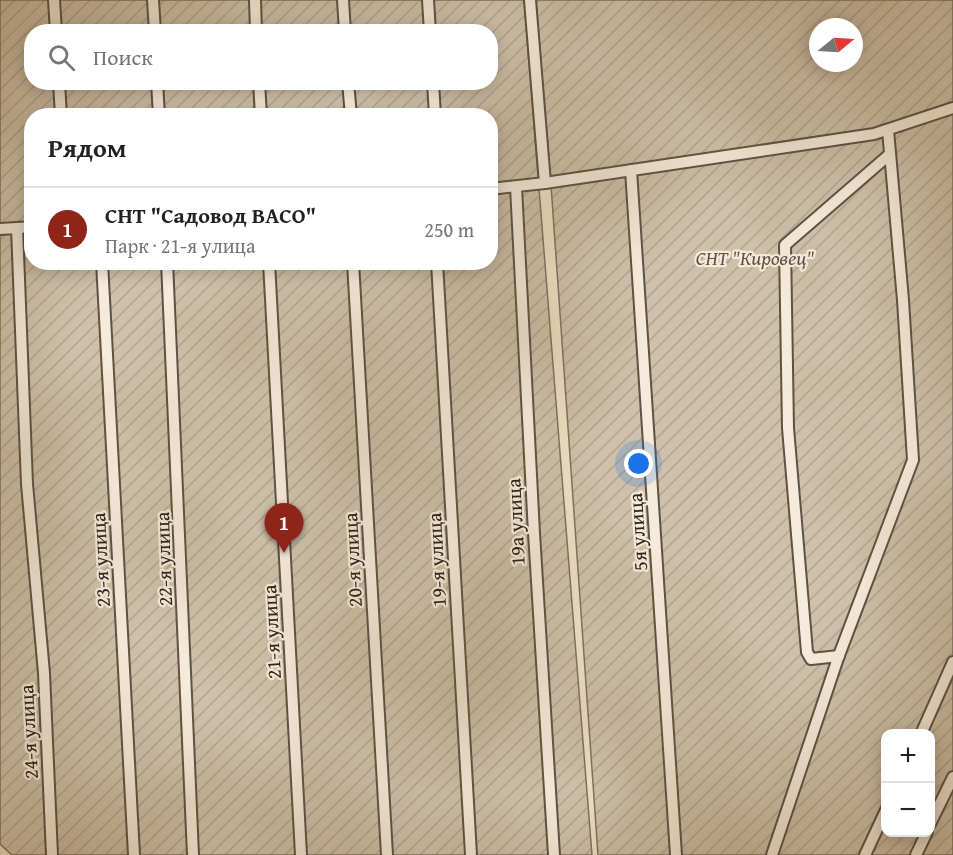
<!DOCTYPE html>
<html lang="ru">
<meta charset="utf-8">
<style>
body{margin:0;font-family:"Gentium Book Plus",serif;background:#f2f2f2;color:#222}
.controls{position:absolute;right:18px;bottom:18px;display:grid;overflow:hidden;border-radius:12px;box-shadow:0 3px 15px #0003}
.controls button{width:54px;height:54px;display:grid;place-items:center;padding:0;border:0;border-bottom:2px solid #e0e0e0;background:#fff;color:#222;font:30px sans-serif}
.compass{position:absolute;left:809px;top:18px;width:54px;height:54px;border-radius:50%;background:#fff;box-shadow:0 3px 15px #0003;rotate:72deg}
.you{position:absolute;left:639px;top:464px;width:21px;height:21px;margin:-15px;border:4px solid #fff;border-radius:50%;background:#1a73e8;box-shadow:0 0 0 9px #1a73e833}
.badge{display:grid;place-items:center;width:39px;height:39px;border-radius:50%;background:#8f2418;color:#fff;font-size:20px;font-weight:700}
.pin{position:absolute;translate:-50% -50px;filter:drop-shadow(0 2px 3px #0008)}
.pin::after{content:'';position:absolute;top:32px;width:21px;height:18px;background:inherit;clip-path:polygon(0 0,100% 0,50% 100%)}
.list{margin:0;padding:0;list-style:none}
h2{display:flex;justify-content:space-between;align-items:center;height:78px;margin:0;padding:0 24px;font-size:26px}
h2 small{font-size:20px;font-weight:400;color:#767676}
.list li{display:grid;grid-template-columns:39px 1fr auto;gap:18px;align-items:center;box-sizing:border-box;height:84px;padding:0 24px;border-top:2px solid #e0e0e0}
.list b{display:block;font-size:22px;white-space:nowrap}
.list p{margin:0;font-size:20px;white-space:nowrap;color:#767676}
.list em{font-size:20px;font-style:normal;color:#767676}
.icon{flex:none;width:33px;height:33px;fill:none;stroke:currentColor;stroke-width:2;stroke-linecap:round;stroke-linejoin:round}
.map{position:relative;flex:none;width:953px;height:855px;overflow:hidden}
.search{position:absolute;background:#fff;box-shadow:0 3px 15px #0003;left:24px;top:24px;width:474px;height:66px;display:flex;align-items:center;gap:15px;box-sizing:border-box;padding:0 21px;border-radius:24px;color:#767676;font-size:22px}
.panel{position:absolute;background:#fff;box-shadow:0 3px 15px #0003;left:24px;top:108px;width:474px;height:162px;border-radius:24px}
.map>svg:first-child{display:block}
.garden{fill:url(#garden-furrows);stroke:#7e7162;stroke-width:1.5;fill-rule:evenodd}
.lines{fill:none;stroke-linecap:round;stroke-linejoin:round}
.street-casing{stroke:#5e5245;stroke-width:14}
.street{stroke:#f5ebda;stroke-width:10}
.labels{text-anchor:middle;dominant-baseline:central;stroke-width:4.5;stroke-linejoin:round;paint-order:stroke}
.park-label{font-size:20px;font-style:italic;fill:#5d5145;stroke:#f5ebda}
.street-label{font-size:20px;fill:#2d221a;stroke:#f5ebda}
</style>
<div class="map">
<svg width="953" height="855" viewBox="0 0 953 855">
<defs>
<pattern id="garden-furrows" width="10" height="10" patternUnits="userSpaceOnUse" patternTransform="scale(1.5)"><rect width="10" height="10" fill="#cec0a9"/><path d="M-1 1l2-2M0 10L10 0M9 11l2-2" fill="none" stroke="#b1a591"/></pattern>
</defs>
<rect width="100%" height="100%" fill="#efe0c6"/>
<filter id="stains"><feTurbulence type="fractalNoise" baseFrequency=".00333" numOctaves="4"/><feColorMatrix values="0 0 0 0 .2 0 0 0 0 .09 0 0 0 0 .02 0 0 0 .5 -.17"/></filter>
<radialGradient id="worn" r=".72"><stop offset=".6" stop-color="#630" stop-opacity="0"/><stop offset="1" stop-color="#630" stop-opacity=".3"/></radialGradient>
<g class="garden">
<path d="M0,0H524L592,855H12L0,844ZM32,32H490V82H32ZM32,116H490V262H32Z"/>
<path d="M536,0H953V855H598L551,185ZM818,27H854V63H818ZM886,734H930V832H886Z"/>
</g>
<g class="lines">
<g class="street-casing">
<g id="street">
<path d="M54,0L56,32"/>
<path d="M153,0L155,32"/>
<path d="M255,0L256,32"/>
<path d="M343,0L345,32"/>
<path d="M428,0L430,32"/>
<path d="M530,0L545,183"/>
<path d="M59,82L61,116"/>
<path d="M157,82L159,116"/>
<path d="M259,82L261,116"/>
<path d="M348,82L351,116"/>
<path d="M433,82L435,116"/>
<path d="M631,170L676,855"/>
<path d="M516,187L534,533L554,855"/>
<path d="M490,189L545,183L874,134L953,108"/>
<path d="M17,228L32,227"/>
<path d="M0,229L17,228L27,484L44,673L52,855"/>
<path d="M102,262L134,855"/>
<path d="M167,262L193,855"/>
<path d="M269,262L301,855"/>
<path d="M353,262L387,855"/>
<path d="M437,262L471,855"/>
<path d="M839,656L811,659L807,652L788,428L785,245L890,154"/>
<path d="M921,734L953,662"/>
<path d="M930,824L953,777"/>
<path d="M772,855L838,658L913,460L903,300L888,130"/>
<path d="M865,855L886,810"/>
<path d="M916,855L927,832"/>
</g>
</g>
<use href="#street" class="street"/>
</g>
<g class="labels">
<g class="park-label">
<text x="755" y="257">СНТ "Кировец"</text>
</g>
<g class="street-label">
<text transform="translate(515 522) rotate(-93)">19а улица</text>
<text transform="translate(637 532) rotate(-94)">5я улица</text>
<text transform="translate(163 559) rotate(-92)">22-я улица</text>
<text transform="translate(100 560) rotate(-93)">23-я улица</text>
<text transform="translate(352 560) rotate(-93)">20-я улица</text>
<text transform="translate(436 560) rotate(-93)">19-я улица</text>
<text transform="translate(271 632) rotate(-93)">21-я улица</text>
<text transform="translate(28 732) rotate(-93)">24-я улица</text>
</g>
</g>
<rect width="100%" height="100%" filter="url(#stains)"/>
<rect width="100%" height="100%" fill="url(#worn)"/>
</svg>
<div class="controls">
<button>+</button>
<button>−</button>
</div>
<svg class="compass" viewBox="-18 -18 36 36"><path d="M0-13l5 13h-10z" fill="#e53935"/><path d="M0 13l5-13h-10z" fill="#767676"/></svg>
<div class="you"></div>
<div class="pin badge" style="left:284px;top:553px">1</div>
<div class="search"><svg class="icon" aria-label="search" viewBox="0 0 24 24"><circle cx="10" cy="10" r="6"/><path d="M15 15l6 6"/></svg>Поиск</div>
<section class="panel">
<h2>Рядом<small></small></h2>
<ul class="list">
<li><span class="badge">1</span><div><b>СНТ &quot;Садовод ВАСО&quot;</b><p>Парк · 21-я улица</p></div><em>250 m</em></li>
</ul>
</section>
</div>
